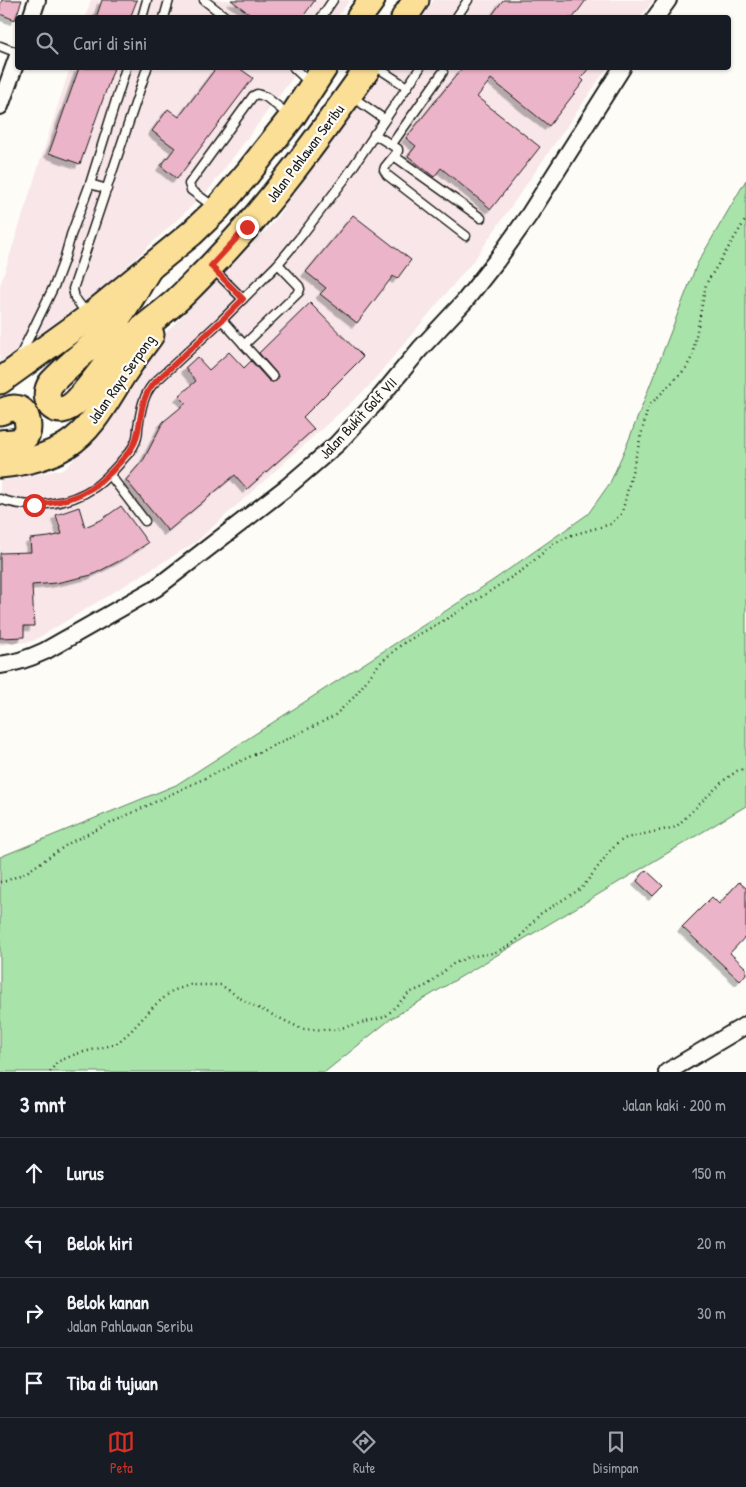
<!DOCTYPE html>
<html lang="id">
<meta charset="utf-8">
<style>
body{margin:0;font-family:"Patrick Hand",sans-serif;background:#242831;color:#f1f3f6}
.stop{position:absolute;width:15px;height:15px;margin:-11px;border:4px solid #d93025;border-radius:50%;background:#fff}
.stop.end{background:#d93025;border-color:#fff;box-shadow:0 1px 5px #0008}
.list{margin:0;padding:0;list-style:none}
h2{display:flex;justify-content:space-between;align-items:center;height:65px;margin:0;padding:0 20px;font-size:21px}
h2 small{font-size:16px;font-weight:400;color:#9ea1a6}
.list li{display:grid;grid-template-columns:32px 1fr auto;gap:15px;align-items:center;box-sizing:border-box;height:70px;padding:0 20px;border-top:1px solid #363941}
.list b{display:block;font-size:19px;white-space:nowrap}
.list p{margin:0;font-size:16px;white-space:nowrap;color:#9ea1a6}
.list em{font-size:16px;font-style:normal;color:#9ea1a6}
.icon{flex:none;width:28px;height:28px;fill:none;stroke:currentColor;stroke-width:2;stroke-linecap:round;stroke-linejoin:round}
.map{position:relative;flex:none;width:746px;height:1072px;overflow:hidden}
.search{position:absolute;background:#171b24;box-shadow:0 1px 4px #0004;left:15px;right:15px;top:15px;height:55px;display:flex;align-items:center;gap:12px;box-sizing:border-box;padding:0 18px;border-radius:5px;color:#9ea1a6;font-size:19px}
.sheet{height:345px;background:#171b24}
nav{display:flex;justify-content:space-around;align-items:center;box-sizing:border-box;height:70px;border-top:1px solid #363941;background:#171b24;font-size:14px;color:#9ea1a6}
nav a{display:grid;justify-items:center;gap:2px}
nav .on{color:#d93025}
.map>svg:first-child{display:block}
.built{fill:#f8e6e9}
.green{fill:#a8e3a9;stroke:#628062}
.building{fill:#ecb4c8;stroke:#1c1c1c;filter:url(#shadow)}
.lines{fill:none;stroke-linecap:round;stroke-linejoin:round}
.service-casing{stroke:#1c1c1c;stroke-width:11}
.minor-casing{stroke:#1c1c1c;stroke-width:20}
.primary-casing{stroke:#1c1c1c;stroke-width:29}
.path{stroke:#1c1c1c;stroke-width:2.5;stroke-dasharray:1 4;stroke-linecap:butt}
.service{stroke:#fdfcf7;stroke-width:8}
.minor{stroke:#fdfcf7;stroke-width:16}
.primary{stroke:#fbdf96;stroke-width:25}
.route{stroke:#d93025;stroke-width:6}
.labels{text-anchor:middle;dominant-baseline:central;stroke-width:4.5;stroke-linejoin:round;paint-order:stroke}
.street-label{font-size:15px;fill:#1c1c1c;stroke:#fdfcf7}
</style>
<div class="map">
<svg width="746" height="1072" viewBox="0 0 746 1072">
<defs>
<filter id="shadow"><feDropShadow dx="-4.5" dy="4.5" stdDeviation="0" flood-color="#0004"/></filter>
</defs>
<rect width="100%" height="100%" fill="#fdfcf7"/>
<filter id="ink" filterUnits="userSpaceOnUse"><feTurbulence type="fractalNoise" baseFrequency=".02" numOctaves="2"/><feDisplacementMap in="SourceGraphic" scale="10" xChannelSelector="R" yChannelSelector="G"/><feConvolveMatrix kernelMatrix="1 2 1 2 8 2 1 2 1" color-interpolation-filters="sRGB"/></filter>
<g filter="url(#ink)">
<g class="built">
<path d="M91,0H350L337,17L85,18Z"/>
<path d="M434,0H653L641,17L421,18Z"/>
<path d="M70,68H300L207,192L100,291L0,362V286Z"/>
<path d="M385,68H607L474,260L367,388L196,542L33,641L0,645V480H7L65,469L104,427L121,387L158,341L272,224Z"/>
</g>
<path class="green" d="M746,180V806L392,1018L325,1072H0V857L176,785L492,581L588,514L610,483L628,442L697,264Z"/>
<g class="building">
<path d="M2,0H22L15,20L0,14V5Z"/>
<path d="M102,0H137L130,18H96Z"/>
<path d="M231,0H315L302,18H255Z"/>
<path d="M503,0H586L573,18H490Z"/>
<path d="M79,68H114L80,164L49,153Z"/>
<path d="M216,68H239L253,78L177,179L161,166L175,148L152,131L168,109L179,117Z"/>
<path d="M462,68H589L581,78L584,81L549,126L491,79L477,97L540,147L491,209L441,168L434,177L408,156L416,146L406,138Z"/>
<path d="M353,215L411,260L397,279L393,276L357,323L320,294L326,288L306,272Z"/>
<path d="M310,303L363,357L303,417L314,429L247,489L235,475L168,531L126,480L144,459L163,422L186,403L179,396L196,381L185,368L197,357L209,370L229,352L244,368L251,361L269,381L272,382L276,381L278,378L277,374L259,353Z"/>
<path d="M121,506L148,543L125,558L92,575L56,583L32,585L34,626H24V637L0,638V553L31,552L30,539L49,537L62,534L56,515L79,507L85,527L101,520Z"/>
<path d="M646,870L663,886L653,896L637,881Z"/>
<path d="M739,882L746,888V936L730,953L746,968V974L740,981L682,927L712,897L719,904Z"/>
</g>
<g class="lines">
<g class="service-casing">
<g id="service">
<path d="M204,0L227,18"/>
<path d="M142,18L147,0"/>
<path d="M164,18L169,0"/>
<path d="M321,18L333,0"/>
<path d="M456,18L468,0"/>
<path d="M0,46L18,53"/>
<path d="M294,68L310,83"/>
<path d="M378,68L407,87"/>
<path d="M351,96L384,119"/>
<path d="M374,134L398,149V151L385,167L384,170L387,175L466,236"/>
<path d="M392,144L443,72"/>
<path d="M394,156L481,218"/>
<path d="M90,184L107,189"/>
<path d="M214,207L191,190L189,184L253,96L257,94L266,97L290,116"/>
<path d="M212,268L243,299"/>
<path d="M87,314L75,298L73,289L147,68"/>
<path d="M222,320L273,377"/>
<path d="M244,345L299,292L300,289L299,286L278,264"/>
<path d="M20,356L55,284L64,260L71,235L90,184L126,68"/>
<path d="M110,475L145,521"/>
<path d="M0,499C30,510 69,505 95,487C105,480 112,472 120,463C124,457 131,452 134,445C137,440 138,433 138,427C141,411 142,397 153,384L222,320L278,264L302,235L344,180L420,68"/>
</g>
</g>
<g class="minor-casing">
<g id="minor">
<path d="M31,18L37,0"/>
<path d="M655,18L668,0"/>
<path d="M0,106L18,56"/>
<path d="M0,665C17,663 30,658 45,651L156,588L287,487L337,444L377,401L420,349L464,302L497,260L529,215L622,68"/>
<path d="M667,1072L746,1025"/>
</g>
</g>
<g class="primary-casing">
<g id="primary">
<path d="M359,18L372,0"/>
<path d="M404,18L416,0"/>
<path d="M150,267C136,289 123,314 105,333C88,350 69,364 52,382C43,392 47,411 62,410C73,408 81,397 87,389C99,374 110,359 124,345C140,329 159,316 176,301C188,290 199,278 211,266C270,205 319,137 368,68"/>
<path d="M0,381L89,317L192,233L217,209L247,174L292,117L324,68"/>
<path d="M0,412C6,410 13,406 19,409C28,413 31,431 24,438C18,443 7,442 0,443"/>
<path d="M0,465C22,463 48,457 67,445C92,429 106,401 122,376C131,362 141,348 151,335"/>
</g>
</g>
<g class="path">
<path d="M0,882L6,881L27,872L71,842L333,717L354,697L379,664L402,644L455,614L524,569L553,544L572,535L611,524L622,513L648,407L686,368L692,357L706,284L746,219"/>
<path d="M50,1072L57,1062L76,1054L116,1044L131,1031L154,1006L172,991L190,985H221L246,1002L302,1029L333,1030L385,1017L409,993L428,985L451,965L468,957L493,953L511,945L521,936L540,914L582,888L610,851L619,842L626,838L676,827L723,781L737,771L746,769"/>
</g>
<use href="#service" class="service"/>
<use href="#minor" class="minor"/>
<use href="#primary" class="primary"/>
</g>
</g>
<g class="lines" filter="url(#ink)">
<path class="route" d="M34,505C73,502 96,491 121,461C128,453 135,446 137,435C142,416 140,400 153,384L222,320L243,299L211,266L247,227"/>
</g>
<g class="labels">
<g class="street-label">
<text transform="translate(305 153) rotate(-53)">Jalan Pahlawan Seribu</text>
<text transform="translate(121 379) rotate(-55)">Jalan Raya Serpong</text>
<text transform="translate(358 418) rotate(-47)">Jalan Bukit Golf VII</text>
</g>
</g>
</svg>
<div class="stop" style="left:34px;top:505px"></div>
<div class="stop end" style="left:247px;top:227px"></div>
<div class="search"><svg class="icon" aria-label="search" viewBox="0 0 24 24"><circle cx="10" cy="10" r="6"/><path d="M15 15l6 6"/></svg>Cari di sini</div>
</div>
<section class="sheet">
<h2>3 mnt<small>Jalan kaki · 200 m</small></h2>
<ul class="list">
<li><svg class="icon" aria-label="ahead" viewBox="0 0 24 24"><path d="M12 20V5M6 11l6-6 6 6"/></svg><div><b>Lurus</b></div><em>150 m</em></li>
<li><svg class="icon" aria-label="left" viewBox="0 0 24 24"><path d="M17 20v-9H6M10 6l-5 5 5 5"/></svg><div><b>Belok kiri</b></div><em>20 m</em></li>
<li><svg class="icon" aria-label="right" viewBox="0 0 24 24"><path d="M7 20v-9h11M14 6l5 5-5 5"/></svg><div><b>Belok kanan</b><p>Jalan Pahlawan Seribu</p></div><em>30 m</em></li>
<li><svg class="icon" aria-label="arrive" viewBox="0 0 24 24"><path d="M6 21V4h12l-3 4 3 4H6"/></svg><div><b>Tiba di tujuan</b></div></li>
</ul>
</section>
<nav>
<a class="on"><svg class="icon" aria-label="map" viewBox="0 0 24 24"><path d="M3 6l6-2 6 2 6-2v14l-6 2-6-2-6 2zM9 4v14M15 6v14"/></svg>Peta</a>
<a><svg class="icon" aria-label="directions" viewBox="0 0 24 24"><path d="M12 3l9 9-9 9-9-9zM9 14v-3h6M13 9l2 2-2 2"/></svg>Rute</a>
<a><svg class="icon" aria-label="saved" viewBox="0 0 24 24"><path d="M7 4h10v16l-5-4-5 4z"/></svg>Disimpan</a>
</nav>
